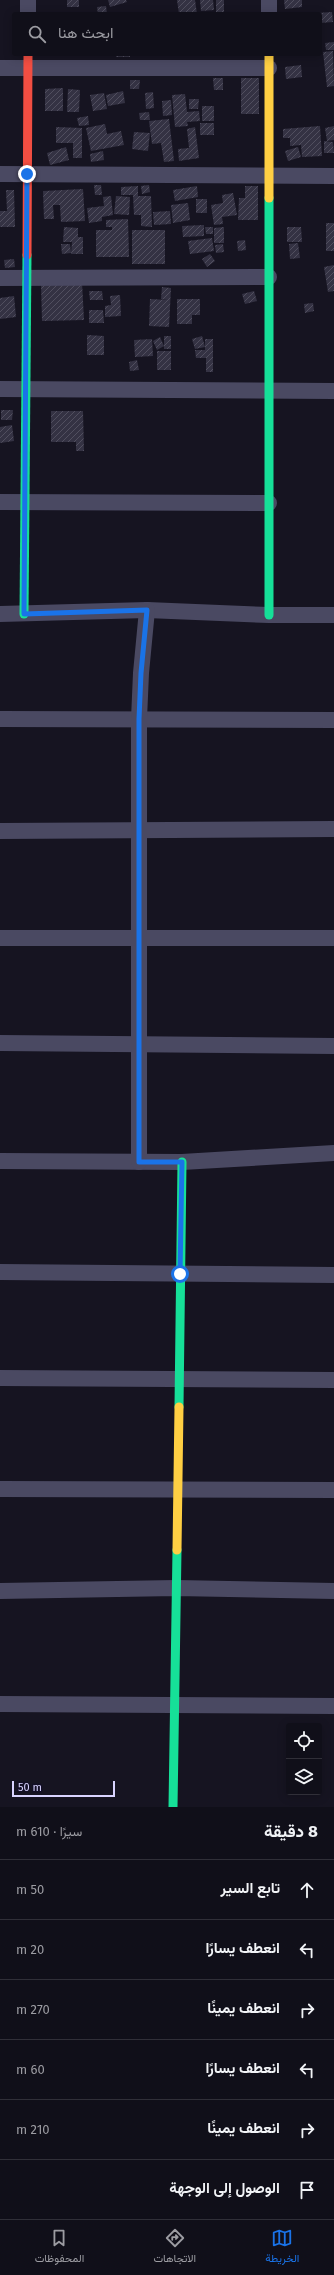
<!DOCTYPE html>
<html lang="ar">
<meta charset="utf-8">
<style>
body{margin:0;font-family:"Fira Sans",Vazirmatn,sans-serif;background:#191822;color:#f1f3f6;direction:rtl}
.controls{position:absolute;right:12px;bottom:12px;display:grid;overflow:hidden;border-radius:4px;box-shadow:0 2px 10px #0003}
.controls button{width:36px;height:36px;display:grid;place-items:center;padding:0;border:0;border-bottom:1px solid #302f38;background:#100f19;color:#f1f3f6;font:20px sans-serif}
.scale{position:absolute;left:12px;bottom:10px;width:103px;box-sizing:border-box;padding-left:4px;border:2px solid #d9d4ff;border-top:0;font-size:11px;line-height:14px;white-space:nowrap;color:#d9d4ff;-webkit-text-stroke:3px #130f26;paint-order:stroke}
.stop{position:absolute;width:12px;height:12px;margin:-9px;border:3px solid #1a73e8;border-radius:50%;background:#fff}
.stop.end{background:#1a73e8;border-color:#fff;box-shadow:0 1px 4px #0008}
.list{margin:0;padding:0;list-style:none}
h2{display:flex;justify-content:space-between;align-items:center;height:52px;margin:0;padding:0 16px;font-size:17px}
h2 small{font-size:13px;font-weight:400;color:#9c9ca2}
.list li{display:grid;grid-template-columns:26px 1fr auto;gap:12px;align-items:center;box-sizing:border-box;height:60px;padding:0 16px;border-top:1px solid #302f38}
.list b{display:block;font-size:15px;white-space:nowrap}
.list em{font-size:13px;font-style:normal;color:#9c9ca2}
.icon{flex:none;width:22px;height:22px;fill:none;stroke:currentColor;stroke-width:2;stroke-linecap:round;stroke-linejoin:round}
.map{position:relative;flex:none;width:334px;height:1807px;overflow:hidden;direction:ltr}
.search{position:absolute;background:#100f19;box-shadow:0 2px 10px #0003;left:12px;right:12px;top:12px;height:44px;display:flex;align-items:center;gap:10px;box-sizing:border-box;padding:0 14px;border-radius:4px;color:#9c9ca2;font-size:15px}
.sheet{height:412px;background:#100f19}
nav{display:flex;justify-content:space-around;align-items:center;box-sizing:border-box;height:56px;border-top:1px solid #302f38;background:#100f19;font-size:11px;color:#9c9ca2}
nav a{display:grid;justify-items:center;gap:2px}
nav .on{color:#1a73e8}
.map>svg:first-child{display:block}
.building{fill:url(#building-hatch)}
.lines{fill:none;stroke-linecap:round;stroke-linejoin:round}
.street{stroke:#4a4962;stroke-width:16}
.fast{stroke:#16e098;stroke-width:9}
.slow{stroke:#ffcf43;stroke-width:9}
.jam{stroke:#f24e42;stroke-width:9}
.route{stroke:#1a73e8;stroke-width:5}
</style>
<div class="map">
<svg width="334" height="1807" viewBox="0 0 334 1807">
<defs>
<pattern id="building-hatch" width="6" height="6" patternUnits="userSpaceOnUse"><rect width="6" height="6" fill="#343243"/><path d="M-1 1l2-2M0 6l6-6M5 7l2-2" fill="none" stroke="#514f5f"/></pattern>
</defs>
<rect width="100%" height="100%" fill="#161421"/>
<g class="building">
<rect x="67" y="0" width="12" height="7"/>
<path d="M108,0H126L127,2L110,7Z"/>
<path d="M177,0H195L197,14H179Z"/>
<path d="M200,0H213L214,10L201,11Z"/>
<rect x="216" y="0" width="8" height="14"/>
<path d="M284,0H302V7L285,9Z"/>
<path d="M106,6L107,14H98L97,7Z"/>
<path d="M332,12L333,22L320,23V14L317,13Z"/>
<path d="M334,42V50H326L325,43Z"/>
<path d="M333,51L334,86L327,87L323,52Z"/>
<rect x="116" y="54" width="14" height="3"/>
<path d="M301,65L302,77L286,79L285,67Z"/>
<path d="M213,78H223V90H214Z"/>
<rect x="241" y="78" width="18" height="36"/>
<path d="M130,80H140L139,89H130Z"/>
<path d="M63,88V111H45V89Z"/>
<path d="M68,89L80,90L79,112H67Z"/>
<path d="M123,91L125,103L108,106L106,95Z"/>
<path d="M153,92L154,108L146,109L145,93Z"/>
<path d="M104,93L107,109L93,111L90,95Z"/>
<path d="M185,94L187,112L199,111L200,121L187,122L188,126L175,127L172,95Z"/>
<path d="M189,99H199L198,109H189Z"/>
<path d="M171,100L172,115L163,116L162,101Z"/>
<rect x="202" y="106" width="12" height="15"/>
<path d="M149,112L150,120H140L139,113Z"/>
<path d="M88,116L89,125L79,126L77,118Z"/>
<path d="M169,119L174,161L164,162L161,143L152,144L149,121Z"/>
<rect x="200" y="123" width="14" height="12"/>
<path d="M105,124L107,134L121,131L124,145L91,151L86,128Z"/>
<path d="M320,126L322,156L302,157L301,145L290,146V138H283V129Z"/>
<path d="M334,126V140L327,141L325,128Z"/>
<path d="M56,127L82,128V158H73V143H56Z"/>
<path d="M195,127L199,158L179,161L178,149L189,148L187,129Z"/>
<path d="M134,132L150,133L148,151L132,149Z"/>
<path d="M324,141L333,142L334,153H324Z"/>
<path d="M66,147L69,160L50,165L47,153Z"/>
<path d="M298,147L301,157L288,161L285,151Z"/>
<path d="M103,151L104,160L91,162L90,154Z"/>
<path d="M94,185H101L102,195H95Z"/>
<path d="M149,185L150,192L142,194L141,186Z"/>
<path d="M138,186V196H151L152,227L141,226V215H134L133,195H121V187Z"/>
<path d="M197,186L198,197L175,201L173,190Z"/>
<path d="M245,186H258V220H238L239,198H245Z"/>
<path d="M83,189L85,221L61,222L60,205H53L54,219H44L43,191Z"/>
<path d="M6,190H14L15,227H0V211H7Z"/>
<path d="M233,193L237,215L222,217L223,224L214,225L211,205L223,203L222,195Z"/>
<path d="M111,196L113,215L102,217V221L89,223L87,208L104,206L103,197Z"/>
<path d="M116,196L130,197L129,215L114,214Z"/>
<rect x="196" y="199" width="11" height="14"/>
<path d="M188,203L190,220L173,223L171,205Z"/>
<path d="M170,211L171,224L154,225L153,212Z"/>
<path d="M128,219L129,257H96V230H112V227H106V220Z"/>
<rect x="326" y="223" width="8" height="28"/>
<path d="M204,225V236L183,237L182,226Z"/>
<path d="M64,227L78,228V237H83V254H71L72,242H63Z"/>
<path d="M205,227H213V234H206Z"/>
<path d="M224,227V243H214V228Z"/>
<path d="M287,227H301L302,242H287Z"/>
<rect x="132" y="230" width="33" height="34"/>
<path d="M212,238L214,251L190,254L188,241Z"/>
<path d="M245,240L246,250L238,251L237,241Z"/>
<path d="M298,243L300,258L290,259L289,244Z"/>
<path d="M61,244H70L71,253L62,254Z"/>
<path d="M223,244L224,252L216,253L215,245Z"/>
<path d="M210,254L215,261L207,267L202,259Z"/>
<path d="M14,259L15,267L5,268L4,260Z"/>
<path d="M334,265V291L328,292L324,267Z"/>
<path d="M82,282L84,320L42,321L41,284Z"/>
<path d="M162,287L171,288L169,327L149,326L150,299L168,300L161,299Z"/>
<path d="M89,291H102L103,300H90Z"/>
<path d="M254,291L257,301L245,304L242,294Z"/>
<path d="M120,295L121,316L105,317V306L111,305L110,296Z"/>
<path d="M14,296L16,317L0,319V298Z"/>
<path d="M177,299H200V315H192V324H177Z"/>
<path d="M313,303L314,311L305,313L304,304Z"/>
<path d="M89,310H103L104,323H89Z"/>
<path d="M87,335L104,336V355H87Z"/>
<rect x="164" y="336" width="7" height="13"/>
<path d="M202,336L205,347L195,349L192,339Z"/>
<path d="M160,337L164,346L157,350L153,341Z"/>
<path d="M152,339L153,356L135,357L134,340Z"/>
<path d="M205,339H213V372H206V358H196L195,350H205Z"/>
<rect x="157" y="351" width="14" height="19"/>
<path d="M137,360L139,370L130,371L129,362Z"/>
<path d="M1,410H13L12,420H1Z"/>
<path d="M51,411H83L84,451H76V442H51Z"/>
<path d="M12,425L14,441L0,443V427Z"/>
</g>
<g class="lines">
<g class="street">
<path d="M28,14V0"/>
<path d="M269,14V0"/>
<path d="M0,68H269"/>
<path d="M0,174L334,176"/>
<path d="M0,278L269,277"/>
<path d="M0,389L334,391"/>
<path d="M0,502L269,503"/>
<path d="M0,614L147,610L269,615H334"/>
<path d="M0,719L334,720"/>
<path d="M0,831L334,829"/>
<path d="M0,938H334"/>
<path d="M0,1043L334,1046"/>
<path d="M0,1161L182,1162L334,1153"/>
<path d="M139,1162V719L141,673L147,610"/>
<path d="M0,1272L334,1275"/>
<path d="M0,1378L334,1380"/>
<path d="M0,1489L334,1490"/>
<path d="M0,1591L176,1588L334,1591"/>
<path d="M0,1704L334,1706"/>
</g>
<g class="fast">
<path d="M269,198V615"/>
<path d="M24,614L27,255"/>
<path d="M179,1407L182,1162"/>
<path d="M173,1807L177,1550"/>
</g>
<g class="slow">
<path d="M269,54V198"/>
<path d="M177,1550L179,1407"/>
</g>
<path class="jam" d="M27,255L28,54"/>
</g>
<g class="lines">
<path class="route" d="M27,174L24,614L147,610L141,673L139,719V1162H182L180,1274"/>
</g>
</svg>
<div class="controls">
<button><svg class="icon" aria-label="locate" viewBox="0 0 24 24"><circle cx="12" cy="12" r="6"/><path d="M12 2v4M12 18v4M2 12h4M18 12h4"/></svg></button>
<button><svg class="icon" aria-label="layers" viewBox="0 0 24 24"><path d="M12 4l9 5-9 5-9-5zM3 14l9 5 9-5"/></svg></button>
</div>
<div class="scale">50 m</div>
<div class="stop" style="left:180px;top:1274px"></div>
<div class="stop end" style="left:27px;top:174px"></div>
<div class="search"><svg class="icon" aria-label="search" viewBox="0 0 24 24"><circle cx="10" cy="10" r="6"/><path d="M15 15l6 6"/></svg>ابحث هنا</div>
</div>
<section class="sheet">
<h2>8 دقيقة<small>سيرًا · 610 m</small></h2>
<ul class="list">
<li><svg class="icon" aria-label="ahead" viewBox="0 0 24 24"><path d="M12 20V5M6 11l6-6 6 6"/></svg><div><b>تابع السير</b></div><em>50 m</em></li>
<li><svg class="icon" aria-label="left" viewBox="0 0 24 24"><path d="M17 20v-9H6M10 6l-5 5 5 5"/></svg><div><b>انعطف يسارًا</b></div><em>20 m</em></li>
<li><svg class="icon" aria-label="right" viewBox="0 0 24 24"><path d="M7 20v-9h11M14 6l5 5-5 5"/></svg><div><b>انعطف يمينًا</b></div><em>270 m</em></li>
<li><svg class="icon" aria-label="left" viewBox="0 0 24 24"><path d="M17 20v-9H6M10 6l-5 5 5 5"/></svg><div><b>انعطف يسارًا</b></div><em>60 m</em></li>
<li><svg class="icon" aria-label="right" viewBox="0 0 24 24"><path d="M7 20v-9h11M14 6l5 5-5 5"/></svg><div><b>انعطف يمينًا</b></div><em>210 m</em></li>
<li><svg class="icon" aria-label="arrive" viewBox="0 0 24 24"><path d="M6 21V4h12l-3 4 3 4H6"/></svg><div><b>الوصول إلى الوجهة</b></div></li>
</ul>
</section>
<nav>
<a class="on"><svg class="icon" aria-label="map" viewBox="0 0 24 24"><path d="M3 6l6-2 6 2 6-2v14l-6 2-6-2-6 2zM9 4v14M15 6v14"/></svg>الخريطة</a>
<a><svg class="icon" aria-label="directions" viewBox="0 0 24 24"><path d="M12 3l9 9-9 9-9-9zM9 14v-3h6M13 9l2 2-2 2"/></svg>الاتجاهات</a>
<a><svg class="icon" aria-label="saved" viewBox="0 0 24 24"><path d="M7 4h10v16l-5-4-5 4z"/></svg>المحفوظات</a>
</nav>
